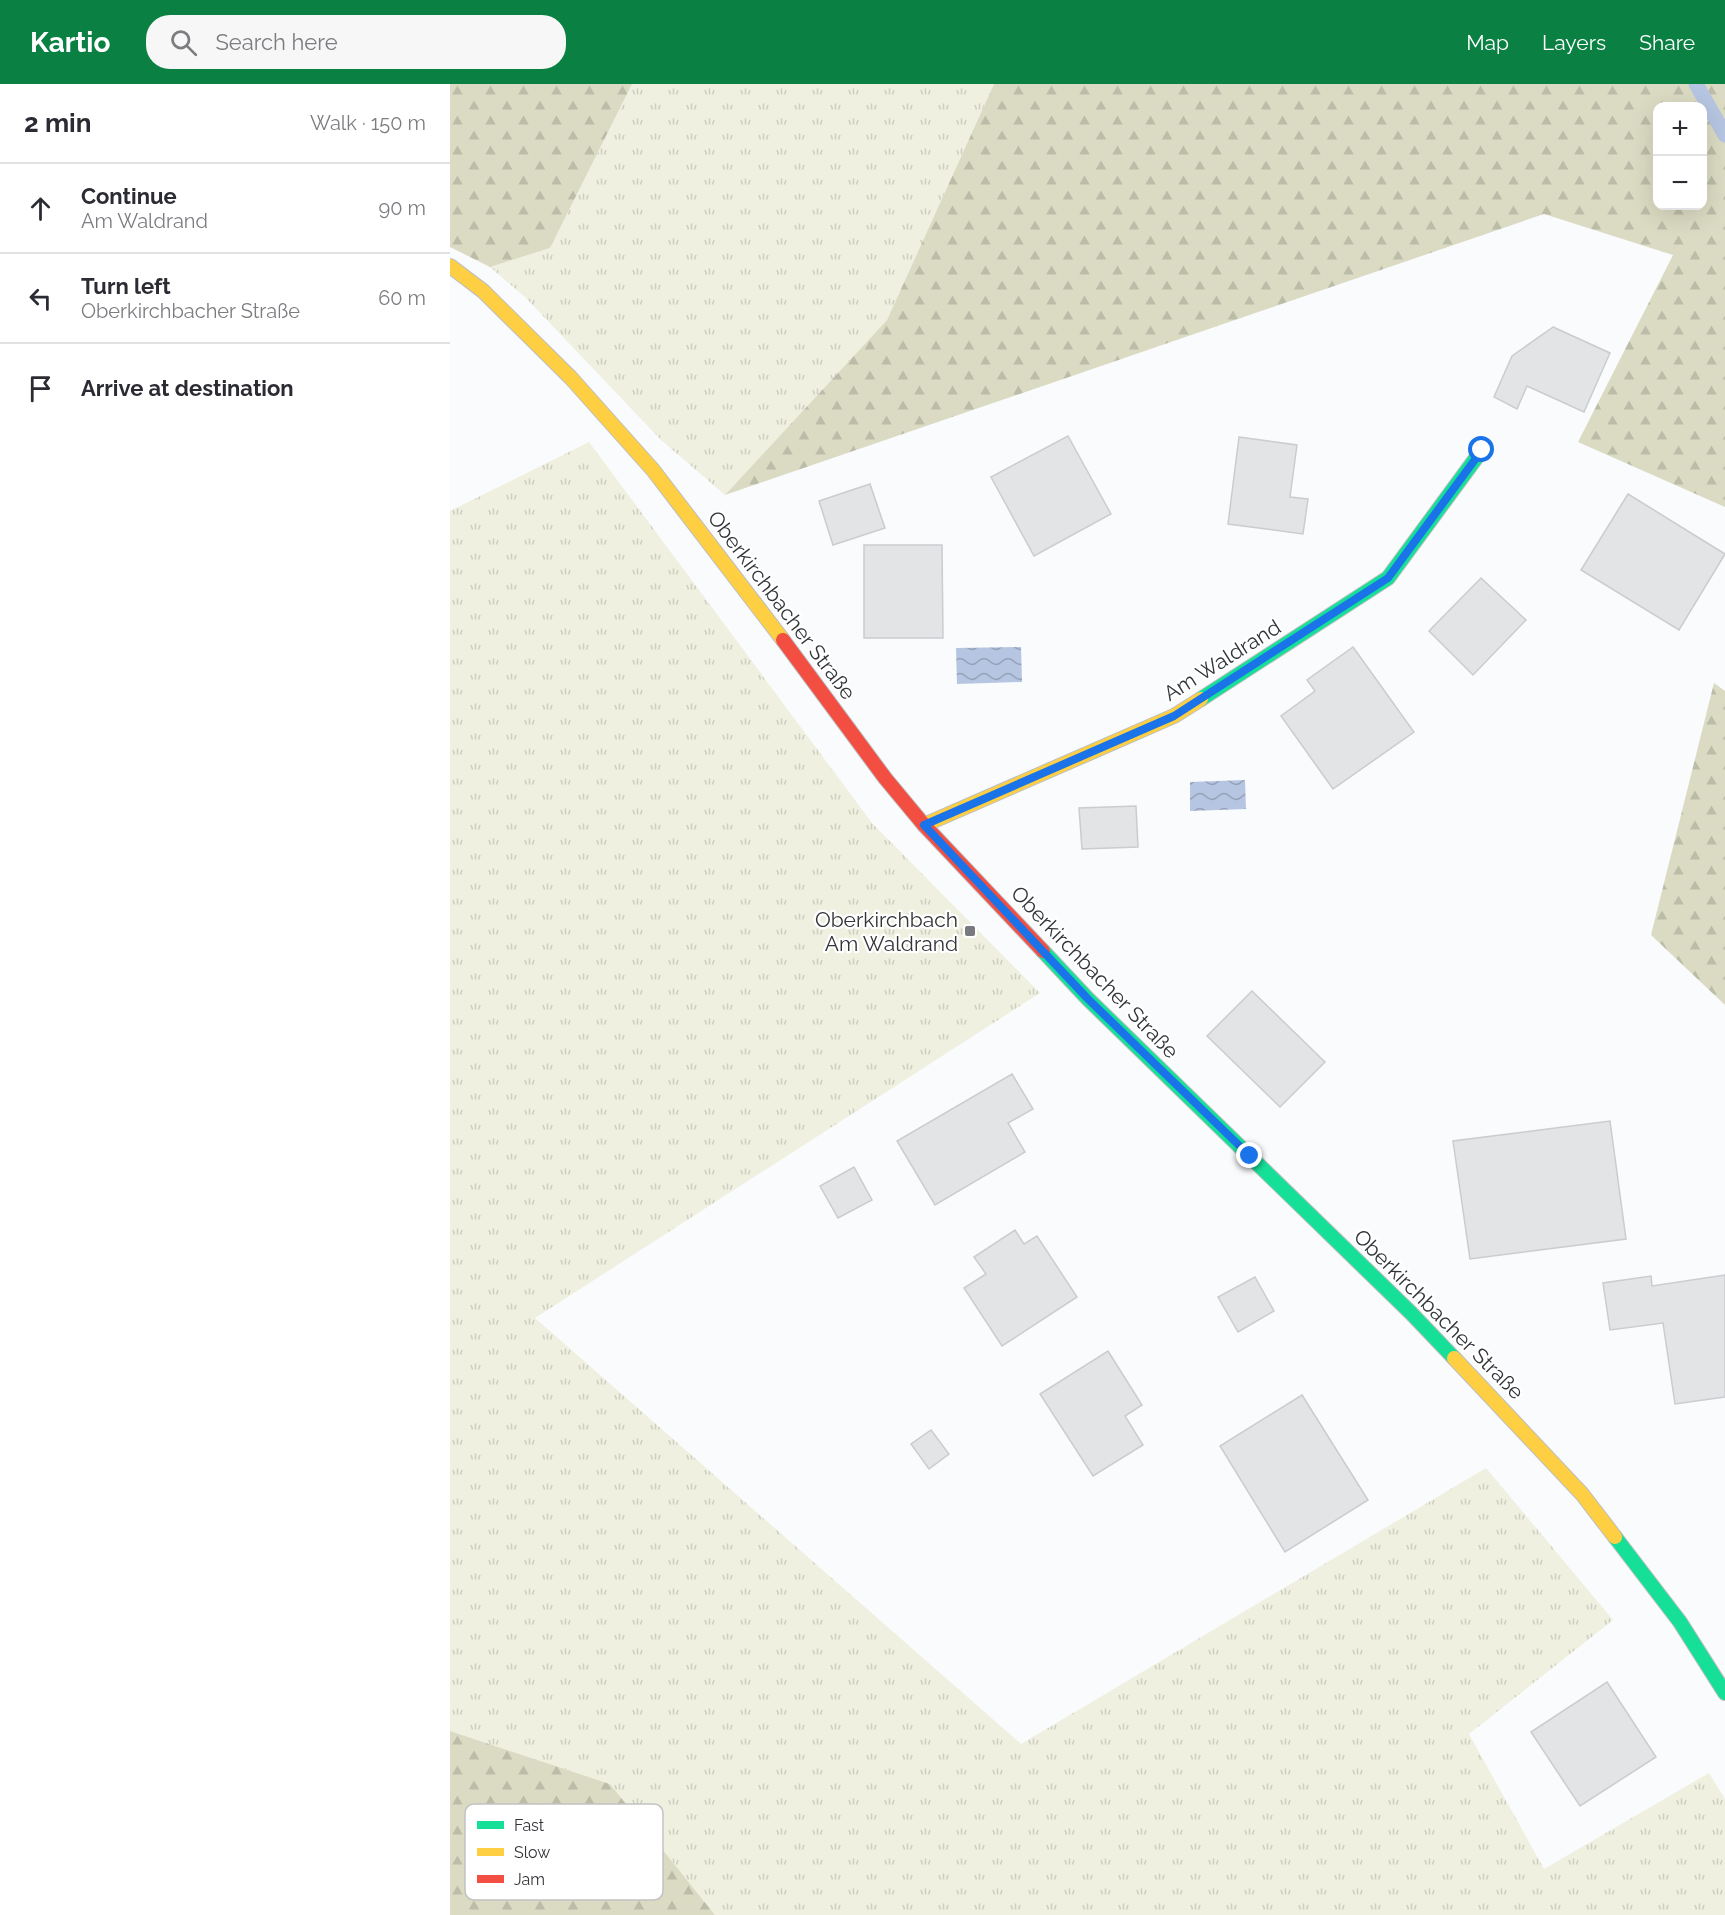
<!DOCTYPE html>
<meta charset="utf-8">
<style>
body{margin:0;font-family:Raleway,sans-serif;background:#f7f7f7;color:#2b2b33}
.controls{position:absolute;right:18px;top:18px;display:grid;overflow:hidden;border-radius:12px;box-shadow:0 6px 24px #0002}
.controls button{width:54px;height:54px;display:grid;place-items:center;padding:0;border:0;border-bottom:2px solid #e1e1e2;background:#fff;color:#2b2b33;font:30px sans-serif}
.stop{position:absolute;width:18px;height:18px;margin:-14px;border:4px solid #1a73e8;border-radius:50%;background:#fff}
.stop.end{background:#1a73e8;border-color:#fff;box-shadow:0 2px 6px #0008}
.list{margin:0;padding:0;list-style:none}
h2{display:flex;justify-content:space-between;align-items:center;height:78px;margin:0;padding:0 24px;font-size:26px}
h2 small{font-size:20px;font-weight:400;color:#7c7c81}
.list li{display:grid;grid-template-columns:39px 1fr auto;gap:18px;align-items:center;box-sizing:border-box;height:90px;padding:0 24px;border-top:2px solid #e1e1e2}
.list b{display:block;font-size:22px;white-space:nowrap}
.list p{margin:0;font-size:20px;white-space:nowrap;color:#7c7c81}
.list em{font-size:20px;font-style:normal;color:#7c7c81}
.icon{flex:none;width:33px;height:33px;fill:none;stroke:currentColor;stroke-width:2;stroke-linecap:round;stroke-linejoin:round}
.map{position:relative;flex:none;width:1275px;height:1831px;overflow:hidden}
header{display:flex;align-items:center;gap:36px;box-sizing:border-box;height:84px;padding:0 30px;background:#0b8043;color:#fff}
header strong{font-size:28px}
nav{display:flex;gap:33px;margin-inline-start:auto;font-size:21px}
.search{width:420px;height:54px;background:#f7f7f7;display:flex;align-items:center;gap:15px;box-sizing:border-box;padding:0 21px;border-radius:24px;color:#7c7c81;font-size:22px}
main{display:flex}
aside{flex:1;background:#fff}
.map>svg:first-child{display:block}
.grass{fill:url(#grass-tufts)}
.forest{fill:url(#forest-firs);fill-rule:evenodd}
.water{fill:url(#water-waves)}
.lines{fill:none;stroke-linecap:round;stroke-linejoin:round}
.stream{stroke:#b6c5e1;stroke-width:15}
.building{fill:#e2e4e6;stroke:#cacccf;stroke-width:1.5}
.fast-casing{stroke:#bcbec0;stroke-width:16}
.slow-casing{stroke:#bcbec0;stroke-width:16}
.jam-casing{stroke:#bcbec0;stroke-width:16}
.fast{stroke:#16e098;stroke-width:14}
.slow{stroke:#ffcf43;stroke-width:14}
.jam{stroke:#f24e42;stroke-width:14}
.route{stroke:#1a73e8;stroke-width:8}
.poi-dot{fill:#787a7d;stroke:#fff;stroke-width:2}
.labels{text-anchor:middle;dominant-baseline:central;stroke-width:4.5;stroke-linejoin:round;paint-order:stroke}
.street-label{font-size:21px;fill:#323438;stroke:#fff}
.poi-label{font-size:21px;fill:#323438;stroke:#fff;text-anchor:end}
.key{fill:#fff;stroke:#c2c2c3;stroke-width:1.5}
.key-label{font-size:16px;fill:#323438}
</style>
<header>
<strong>Kartio</strong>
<div class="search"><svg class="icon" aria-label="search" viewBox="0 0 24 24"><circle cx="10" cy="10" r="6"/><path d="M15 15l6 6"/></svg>Search here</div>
<nav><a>Map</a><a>Layers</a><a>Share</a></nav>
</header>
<main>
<aside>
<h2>2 min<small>Walk · 150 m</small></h2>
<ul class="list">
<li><svg class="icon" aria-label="ahead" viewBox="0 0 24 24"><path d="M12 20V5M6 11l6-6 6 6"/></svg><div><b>Continue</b><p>Am Waldrand</p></div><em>90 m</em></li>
<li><svg class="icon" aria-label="left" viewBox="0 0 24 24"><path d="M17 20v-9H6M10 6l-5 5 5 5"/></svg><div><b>Turn left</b><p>Oberkirchbacher Straße</p></div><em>60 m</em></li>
<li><svg class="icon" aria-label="arrive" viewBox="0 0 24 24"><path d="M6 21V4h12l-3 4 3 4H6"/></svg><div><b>Arrive at destination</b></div></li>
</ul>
</aside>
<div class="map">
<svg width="1275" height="1831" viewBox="0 0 1275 1831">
<defs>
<pattern id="grass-tufts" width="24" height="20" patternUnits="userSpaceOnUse" patternTransform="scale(1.5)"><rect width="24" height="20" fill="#f0f0e0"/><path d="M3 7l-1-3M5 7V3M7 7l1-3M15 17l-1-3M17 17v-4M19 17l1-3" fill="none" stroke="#cecec1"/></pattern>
<pattern id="forest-firs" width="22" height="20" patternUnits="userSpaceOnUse" patternTransform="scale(1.5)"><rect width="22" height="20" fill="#dbdbc3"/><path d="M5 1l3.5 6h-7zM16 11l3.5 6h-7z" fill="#bcbda8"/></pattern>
<pattern id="water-waves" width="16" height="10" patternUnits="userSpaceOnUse" patternTransform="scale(1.5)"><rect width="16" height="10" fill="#b6c5e1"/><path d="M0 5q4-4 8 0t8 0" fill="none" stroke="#95a1b7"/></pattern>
</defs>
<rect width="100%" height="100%" fill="#f9fbfd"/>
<g class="grass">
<path d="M182,0H544L437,236L275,411L211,356L75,213L40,183L100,164Z"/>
<path d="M139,358L422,739L590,909L85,1234L571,1660L1036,1384L1163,1536L1019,1650L1094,1785L1259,1689L1275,1715V1831H265L160,1700L0,1647V427Z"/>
</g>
<g class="forest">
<path d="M0,0H182L100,164L40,183L0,163Z"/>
<path d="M544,0H1275V423L1128,358L1223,171L1094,130L275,411L437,236ZM1208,22H1252V122H1208Z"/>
<path d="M1264,599L1275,607V921L1201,851Z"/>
<path d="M0,1647L160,1700L265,1831H0Z"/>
</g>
<g class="water">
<path d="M571,563L572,598L507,600L506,564Z"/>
<path d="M795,696L796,725L740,727V698Z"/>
</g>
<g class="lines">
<path class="stream" d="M1246,0L1275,51"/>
</g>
<g class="building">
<path d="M1103,243L1160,269L1134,328L1077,302L1067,325L1044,313L1062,272Z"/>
<path d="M618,352L661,430L584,472L541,393Z"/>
<path d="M789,353L847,361L840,413L858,415L853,450L778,440Z"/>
<path d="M420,400L435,444L383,461L369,417Z"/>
<path d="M1178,410L1275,470L1229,546L1131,486Z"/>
<path d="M414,461H492L493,554H414Z"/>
<path d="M1031,494L1076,536L1023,591L979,547Z"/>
<path d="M903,563L964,648L883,705L831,632L865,607L857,596Z"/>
<path d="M686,722L688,763L632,765L629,724Z"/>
<path d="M802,907L875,978L830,1023L757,952Z"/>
<path d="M562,990L583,1025L558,1039L575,1068L485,1121L447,1057Z"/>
<path d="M1160,1037L1176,1155L1020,1175L1003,1057Z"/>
<path d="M404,1083L422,1116L388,1134L370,1102Z"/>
<path d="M565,1146L574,1160L587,1152L627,1213L552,1262L514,1204L536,1190L524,1173Z"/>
<path d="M1275,1191V1313L1225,1320L1213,1239L1160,1246L1153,1199L1201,1192L1202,1202Z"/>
<path d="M805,1193L824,1227L788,1248L768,1213Z"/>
<path d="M658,1267L692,1321L675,1332L693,1361L643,1392L590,1310Z"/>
<path d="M852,1311L918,1416L835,1468L770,1362Z"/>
<path d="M481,1346L499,1370L479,1385L461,1360Z"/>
<path d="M1157,1598L1206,1673L1130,1722L1081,1648Z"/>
</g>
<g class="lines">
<g class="fast-casing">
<g id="fast">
<path d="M751,615L938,494L1032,366"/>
<path d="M593,867L638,915L961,1229L1004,1274"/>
<path d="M1165,1453L1230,1538L1275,1609"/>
</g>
</g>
<g class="slow-casing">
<g id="slow">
<path d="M0,182L33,207L121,294L203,386L333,556"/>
<path d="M474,741L724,632L751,615"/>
<path d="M1004,1274L1132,1410L1165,1453"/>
</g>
</g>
<g class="jam-casing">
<path id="jam" d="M333,556L435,694L474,741L593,867"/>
</g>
<use href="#fast" class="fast"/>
<use href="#slow" class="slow"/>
<use href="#jam" class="jam"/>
</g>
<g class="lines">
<path class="route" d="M800,1072L638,915L474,741L724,632L938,494L1032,366"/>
</g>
<rect class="poi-dot" x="514" y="841" width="12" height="12" rx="3"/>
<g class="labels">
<g class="street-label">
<text transform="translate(332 521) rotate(53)">Oberkirchbacher Straße</text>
<text transform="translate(772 576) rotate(-32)">Am Waldrand</text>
<text transform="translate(645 888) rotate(46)">Oberkirchbacher Straße</text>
<text transform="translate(989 1230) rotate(45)">Oberkirchbacher Straße</text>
</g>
<g class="poi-label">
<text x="508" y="835">Oberkirchbach<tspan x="508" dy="24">Am Waldrand</tspan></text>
</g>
</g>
<rect x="15" y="1720" width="198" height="96" rx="9" class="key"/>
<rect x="27" y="1737" width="27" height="8" fill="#16e098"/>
<rect x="27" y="1764" width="27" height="8" fill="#ffcf43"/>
<rect x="27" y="1791" width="27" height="8" fill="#f24e42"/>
<g class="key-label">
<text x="64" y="1747">Fast</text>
<text x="64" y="1774">Slow</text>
<text x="64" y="1801">Jam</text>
</g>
</svg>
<div class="controls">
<button>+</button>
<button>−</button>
</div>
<div class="stop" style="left:1032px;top:366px"></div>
<div class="stop end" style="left:800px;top:1072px"></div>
</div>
</main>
